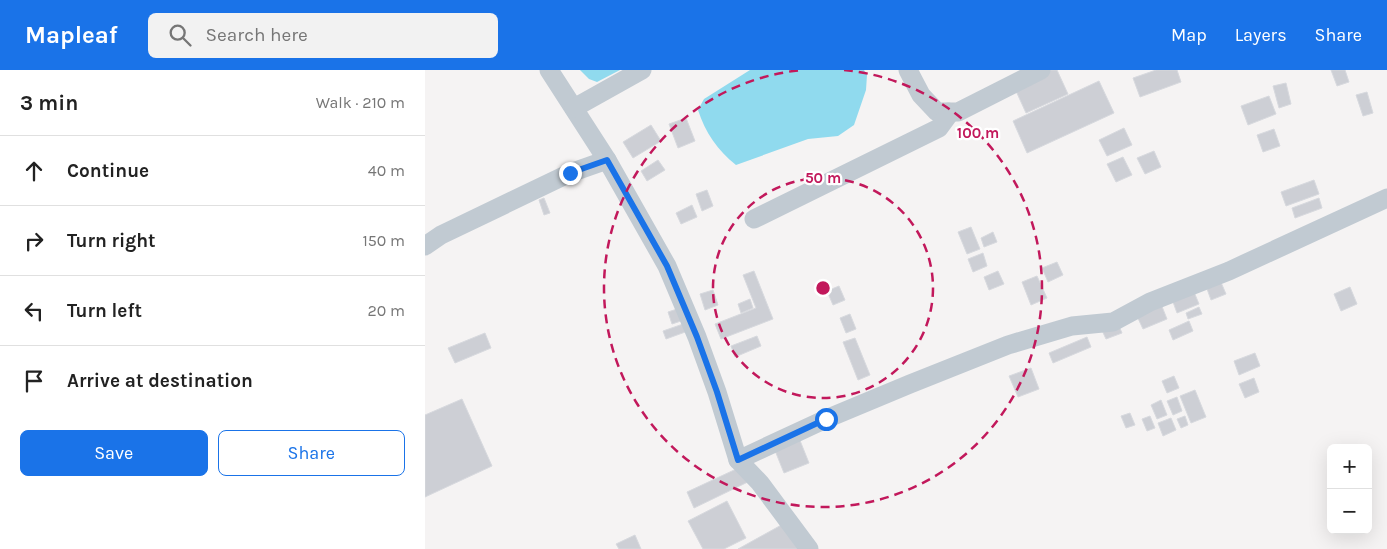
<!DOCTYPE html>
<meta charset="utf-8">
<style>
body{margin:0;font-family:Karla,sans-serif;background:#f2f2f2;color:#222}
.controls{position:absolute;right:15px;bottom:15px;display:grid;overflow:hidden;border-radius:8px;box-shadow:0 5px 20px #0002}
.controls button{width:45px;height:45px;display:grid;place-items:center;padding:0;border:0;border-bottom:1px solid #e0e0e0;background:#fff;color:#222;font:25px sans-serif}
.stop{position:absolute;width:15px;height:15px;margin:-11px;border:4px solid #1a73e8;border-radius:50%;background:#fff}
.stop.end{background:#1a73e8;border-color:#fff;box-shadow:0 1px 5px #0008}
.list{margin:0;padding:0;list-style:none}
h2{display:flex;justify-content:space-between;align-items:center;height:65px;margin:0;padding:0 20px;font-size:21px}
h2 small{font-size:16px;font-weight:400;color:#767676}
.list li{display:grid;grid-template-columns:32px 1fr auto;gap:15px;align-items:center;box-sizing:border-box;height:70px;padding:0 20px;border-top:1px solid #e0e0e0}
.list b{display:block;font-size:19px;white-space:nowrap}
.list em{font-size:16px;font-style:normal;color:#767676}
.actions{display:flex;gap:10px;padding:15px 20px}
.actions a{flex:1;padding:11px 0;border:1px solid #1a73e8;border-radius:8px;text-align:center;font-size:18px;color:#1a73e8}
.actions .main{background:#1a73e8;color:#fff}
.icon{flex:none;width:28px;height:28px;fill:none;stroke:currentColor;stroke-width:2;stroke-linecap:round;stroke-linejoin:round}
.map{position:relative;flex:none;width:962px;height:479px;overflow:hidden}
header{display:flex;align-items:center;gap:30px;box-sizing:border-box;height:70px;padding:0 25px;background:#1a73e8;color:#fff}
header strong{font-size:24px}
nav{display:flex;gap:28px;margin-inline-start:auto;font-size:18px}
.search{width:350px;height:45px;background:#f2f2f2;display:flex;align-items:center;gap:12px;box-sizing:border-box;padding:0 18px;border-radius:8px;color:#767676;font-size:19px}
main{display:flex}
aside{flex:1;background:#fff}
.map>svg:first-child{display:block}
.water{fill:#90daee}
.building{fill:#cdcfd5;stroke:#d7d9de}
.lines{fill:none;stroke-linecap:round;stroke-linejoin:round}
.minor{stroke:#c1cad2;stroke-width:19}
.route{stroke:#1a73e8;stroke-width:6}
.ring{fill:none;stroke:#c2185b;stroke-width:2.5;stroke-dasharray:9 6}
.centre{fill:#c2185b;stroke:#fff;stroke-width:2.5}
.ring-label{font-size:15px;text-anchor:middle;font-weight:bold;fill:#c2185b;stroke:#fff;stroke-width:4.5;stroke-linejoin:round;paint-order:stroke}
</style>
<header>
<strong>Mapleaf</strong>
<div class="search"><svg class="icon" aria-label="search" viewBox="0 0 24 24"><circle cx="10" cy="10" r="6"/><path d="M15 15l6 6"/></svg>Search here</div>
<nav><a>Map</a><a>Layers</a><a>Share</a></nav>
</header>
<main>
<aside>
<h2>3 min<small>Walk · 210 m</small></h2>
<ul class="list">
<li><svg class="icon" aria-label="ahead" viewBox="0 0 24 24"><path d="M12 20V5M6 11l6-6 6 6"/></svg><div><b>Continue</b></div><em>40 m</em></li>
<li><svg class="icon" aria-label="right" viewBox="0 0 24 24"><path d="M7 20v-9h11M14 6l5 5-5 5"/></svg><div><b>Turn right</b></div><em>150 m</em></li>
<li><svg class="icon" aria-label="left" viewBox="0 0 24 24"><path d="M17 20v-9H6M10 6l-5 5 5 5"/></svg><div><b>Turn left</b></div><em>20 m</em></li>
<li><svg class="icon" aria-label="arrive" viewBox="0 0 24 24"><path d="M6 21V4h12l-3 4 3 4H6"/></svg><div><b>Arrive at destination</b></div></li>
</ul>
<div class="actions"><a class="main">Save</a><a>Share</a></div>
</aside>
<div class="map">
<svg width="962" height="479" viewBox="0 0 962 479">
<rect width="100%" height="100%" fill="#f5f3f3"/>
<g class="water">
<path d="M155,0H195L172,12L164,9Z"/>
<path d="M325,0H439L442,5L441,20L429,55L413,66L383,69L311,95C293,81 280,62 273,40L279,29Z"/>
</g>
<g class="building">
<path d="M607,0H632L643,24L601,43L586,10Z"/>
<path d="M731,0H752L756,12L715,27L708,8Z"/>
<path d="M906,0H920L924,12L912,16Z"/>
<path d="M674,11L689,43L602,83L588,51Z"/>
<path d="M861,13L866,34L854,38L848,16Z"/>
<path d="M942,22L948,43L938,46L931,25Z"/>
<path d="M844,26L851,44L823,55L816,36Z"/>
<path d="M261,48L270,71L253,78L244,54Z"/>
<path d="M226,55L236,71L208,88L198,72Z"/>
<path d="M699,58L707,75L682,86L674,70Z"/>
<path d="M849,59L855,76L838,82L832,65Z"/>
<path d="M729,81L736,97L720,104L712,88Z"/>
<path d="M698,87L707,105L691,112L682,94Z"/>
<path d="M233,90L240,100L222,111L216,101Z"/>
<path d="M889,110L894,124L861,136L856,122Z"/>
<path d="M282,120L288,136L277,141L271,124Z"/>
<path d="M119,128L125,143L119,145L114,130Z"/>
<path d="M894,128L897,138L870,148L867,138Z"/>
<path d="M267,135L272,147L256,154L251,143Z"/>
<path d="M546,157L555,179L542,184L533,162Z"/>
<path d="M568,162L572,172L559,177L556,168Z"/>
<path d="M558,183L562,196L548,202L543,189Z"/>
<path d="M632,192L638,205L623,212L617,198Z"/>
<path d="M329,201L348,249L296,269L290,254L331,238L318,205Z"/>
<path d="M573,201L579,214L564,220L559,207Z"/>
<path d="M612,206L622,228L606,235L597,212Z"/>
<path d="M764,210L774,234L752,243L743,218Z"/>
<path d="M795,210L801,224L786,230L781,216Z"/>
<path d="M414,216L420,230L408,235L402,221Z"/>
<path d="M925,217L932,234L916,241L909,224Z"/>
<path d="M288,220L293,235L280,240L275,224Z"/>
<path d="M325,229L328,238L316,243L313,234Z"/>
<path d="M736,234L742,249L718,259L711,244Z"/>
<path d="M258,237L262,249L247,254L243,242Z"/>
<path d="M774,237L777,244L763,249L761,243Z"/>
<path d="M425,244L431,259L421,263L415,248Z"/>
<path d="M691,249L697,263L681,269L675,256Z"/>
<path d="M764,251L768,261L748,270L744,260Z"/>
<path d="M261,253L263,261L241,269L238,261Z"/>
<path d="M60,263L66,278L30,293L23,278Z"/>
<path d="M332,266L336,276L310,287L306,276Z"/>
<path d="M662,267L666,277L628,293L624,283Z"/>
<path d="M430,268L445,305L433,310L418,272Z"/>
<path d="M830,283L835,296L814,305L809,291Z"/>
<path d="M606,298L614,319L593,327L584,306Z"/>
<path d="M749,306L754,318L742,323L737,311Z"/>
<path d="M829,308L834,322L820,328L814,314Z"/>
<path d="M770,320L781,347L766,353L755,326Z"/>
<path d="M752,327L757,341L748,345L742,331Z"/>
<path d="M37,329L67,396L0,427V345Z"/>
<path d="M736,330L742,345L732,349L726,335Z"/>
<path d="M705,343L710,355L701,358L696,346Z"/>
<path d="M725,346L730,358L722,361L717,349Z"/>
<path d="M760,346L763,355L756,358L752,349Z"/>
<path d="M746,348L751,360L738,366L733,353Z"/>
<path d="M374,368L384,393L359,403L349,378Z"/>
<path d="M322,394L329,409L269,438L262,422Z"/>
<path d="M302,431L321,468L299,479H278L263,451Z"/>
<path d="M360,453L375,479H313Z"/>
<path d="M210,465L216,479H194L191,474Z"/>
</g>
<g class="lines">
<g class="minor">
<path d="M124,0L182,90L242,196L272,267L292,322L313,390L335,413L384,479"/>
<path d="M483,0L496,25L512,42H533L616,0"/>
<path d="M149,38L217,0"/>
<path d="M329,149L514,58L525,43L523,42"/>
<path d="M0,176L16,165L145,103L182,90"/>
<path d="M313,390L401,349L485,314L583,275L647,256L688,252L725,232L804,201L962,128"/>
</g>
</g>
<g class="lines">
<path class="route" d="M145,103L182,90L242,196L272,267L292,322L313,390L401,349"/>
</g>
<g class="ring">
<circle cx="398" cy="218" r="110"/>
<path d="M419 0A219 219 0 1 1 377 0"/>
</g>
<circle cx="398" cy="218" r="8" class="centre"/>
<g class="ring-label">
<text x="553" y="68">100 m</text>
<text x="398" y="113">50 m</text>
</g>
</svg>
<div class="controls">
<button>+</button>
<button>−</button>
</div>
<div class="stop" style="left:401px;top:349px"></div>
<div class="stop end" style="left:145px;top:103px"></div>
</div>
</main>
